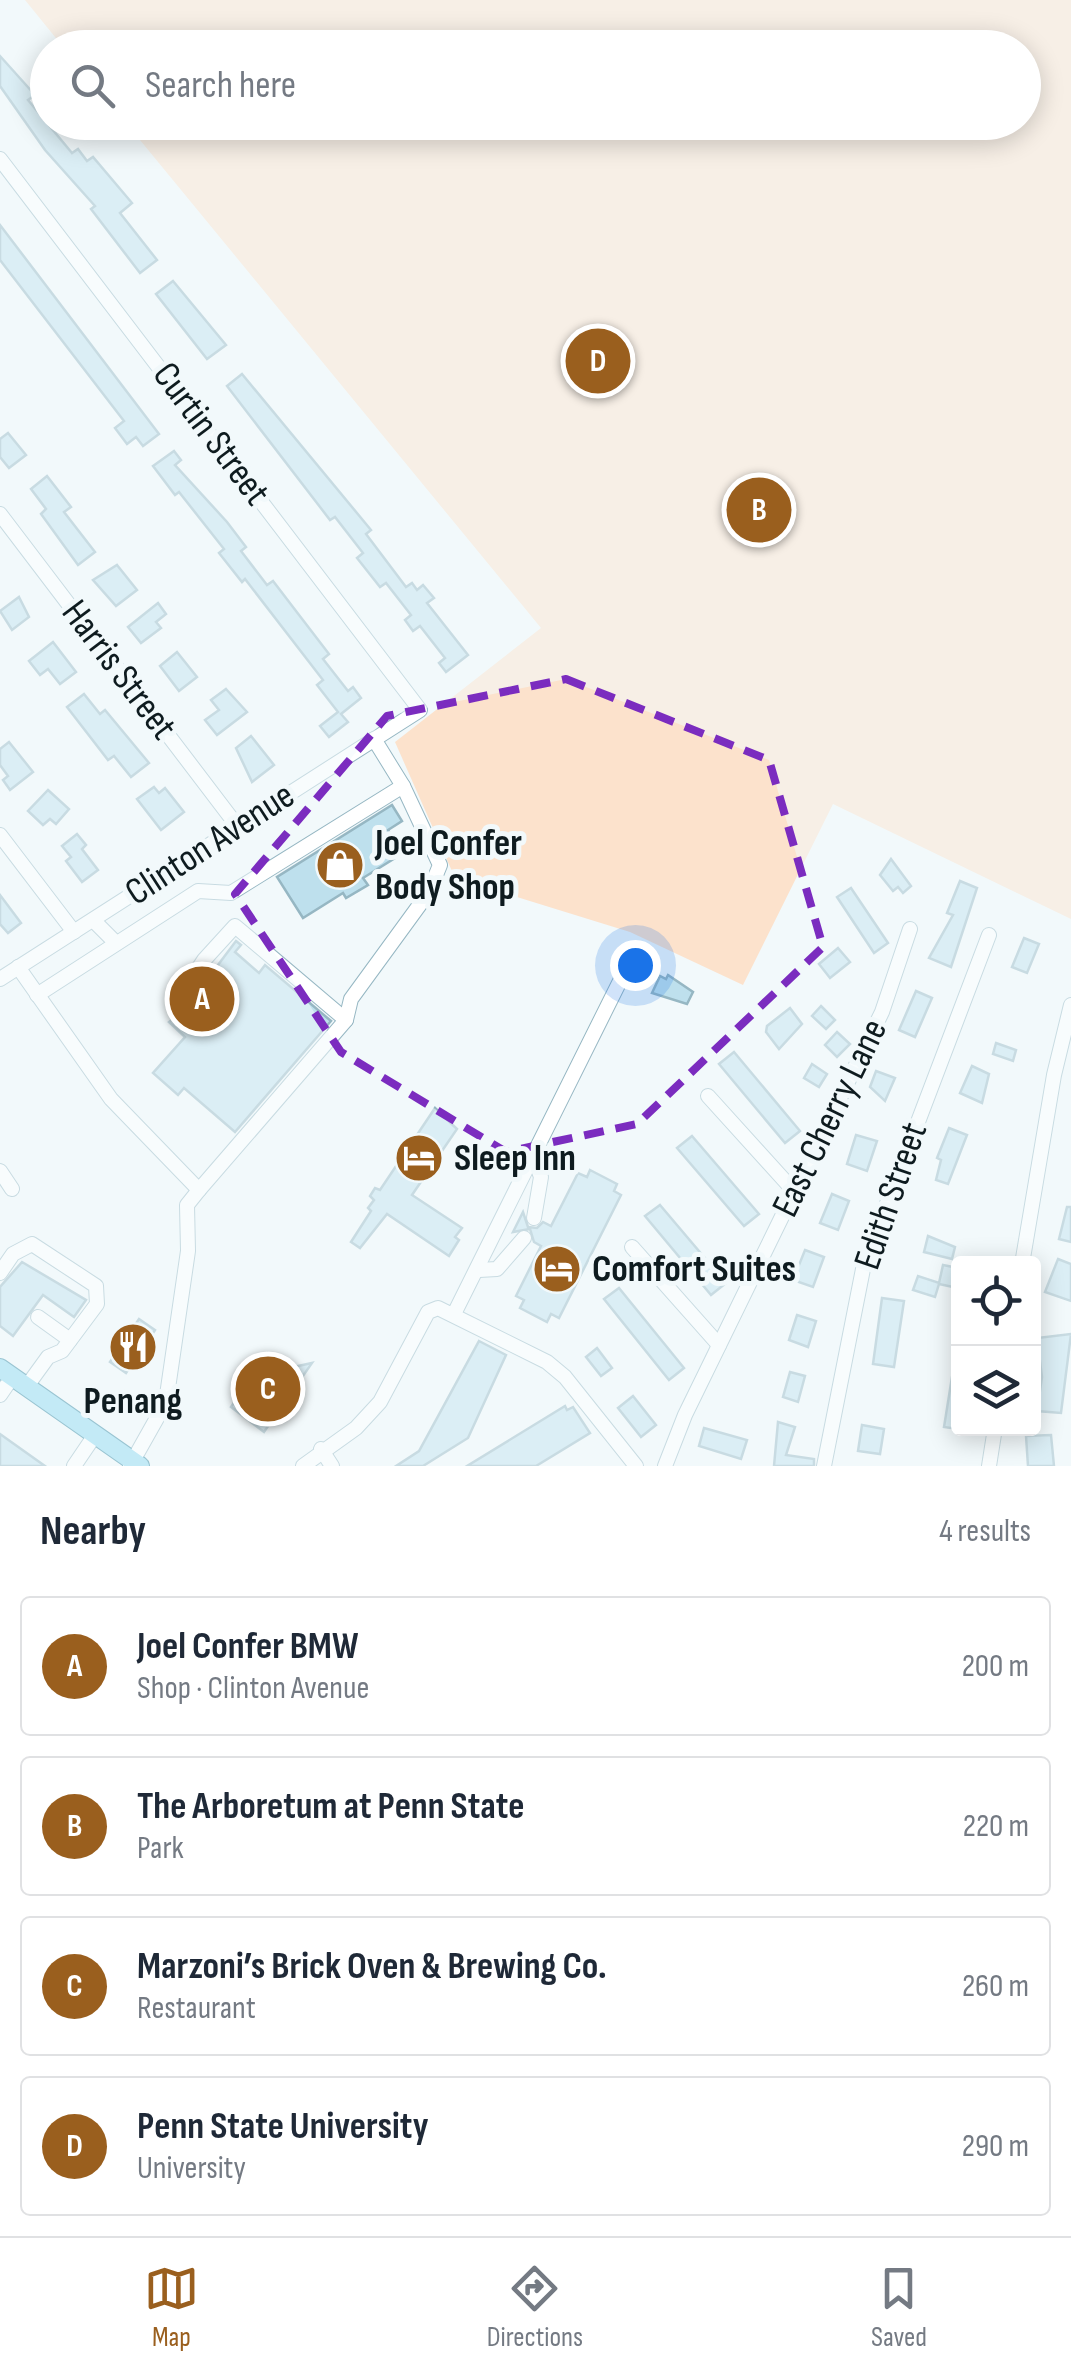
<!DOCTYPE html>
<meta charset="utf-8">
<style>
body{margin:0;font-family:"Sofia Sans Condensed",sans-serif;background:#f6f6f7;color:#1f2937}
.controls{position:absolute;right:30px;bottom:30px;display:grid;overflow:hidden;border-radius:10px;box-shadow:0 5px 25px #0003}
.controls button{width:90px;height:90px;display:grid;place-items:center;padding:0;border:0;border-bottom:2px solid #e0e1e3;background:#fff;color:#1f2937;font:50px sans-serif}
.you{position:absolute;left:635px;top:965px;width:35px;height:35px;margin:-25px;border:8px solid #fff;border-radius:50%;background:#1a73e8;box-shadow:0 0 0 15px #1a73e833}
.badge{display:grid;place-items:center;width:65px;height:65px;border-radius:50%;background:#9a5f1e;color:#fff;font-size:32px;font-weight:700}
.pin{position:absolute;translate:-50% -50%;border:5px solid #fff;box-shadow:0 2px 10px #0006}
.list{margin:0;padding:0;list-style:none}
h2{display:flex;justify-content:space-between;align-items:center;height:130px;margin:0;padding:0 40px;font-size:42px}
h2 small{font-size:32px;font-weight:400;color:#747a83}
.list li{display:grid;grid-template-columns:65px 1fr auto;gap:30px;align-items:center;box-sizing:border-box;height:140px;margin:0 20px 20px;padding:0 20px;border:2px solid #e0e1e3;border-radius:10px}
.list b{display:block;font-size:38px;white-space:nowrap}
.list p{margin:0;font-size:32px;white-space:nowrap;color:#747a83}
.list em{font-size:32px;font-style:normal;color:#747a83}
.icon{flex:none;width:55px;height:55px;fill:none;stroke:currentColor;stroke-width:2;stroke-linecap:round;stroke-linejoin:round}
.map{position:relative;flex:none;width:1071px;height:1466px;overflow:hidden}
.search{position:absolute;background:#fff;box-shadow:0 5px 25px #0003;left:30px;right:30px;top:30px;height:110px;display:flex;align-items:center;gap:25px;box-sizing:border-box;padding:0 35px;border-radius:55px;color:#747a83;font-size:38px}
.sheet{height:770px;background:#fff}
nav{display:flex;justify-content:space-around;align-items:center;box-sizing:border-box;height:140px;border-top:2px solid #e0e1e3;background:#fff;font-size:28px;color:#747a83}
nav a{display:grid;justify-items:center;gap:5px}
nav .on{color:#9a5f1e}
.map>svg:first-child{display:block}
.park{fill:#fce2cc}
.building{fill:#bee0ed;stroke:#96b7c3;stroke-width:2.5}
.lines{fill:none;stroke-linecap:round;stroke-linejoin:round}
.minor-casing{stroke:#96b7c3;stroke-width:16}
.major-casing{stroke:#2d849f;stroke-width:20}
.minor{stroke:#fff;stroke-width:14}
.major{stroke:#8bd7ef;stroke-width:18}
.marked{fill:none;stroke:#7b2cbf;stroke-width:8;stroke-dasharray:20 12;stroke-linejoin:round}
.labels{text-anchor:middle;dominant-baseline:central;stroke-width:10;stroke-linejoin:round;paint-order:stroke}
.street-label{font-size:38px;fill:#0e1b1f;stroke:#f2f9fb}
.poi-label{font-size:38px;font-weight:bold;fill:#0e1b1f;stroke:#f2f9fb;text-anchor:start}
</style>
<div class="map">
<svg width="1071" height="1466" viewBox="0 0 1071 1466">
<rect width="100%" height="100%" fill="#f2f9fb"/>
<path class="park" d="M25,0H1071V919L833,804L743,985L630,932L455,878L395,742L541,628L126,123L1024,122V48H64Z"/>
<g class="building">
<path d="M0,56L35,95L28,100L72,153L78,149L87,161L93,157L132,203L120,213L157,260L140,273L91,209L95,206L45,150L0,86Z"/>
<path d="M0,225L159,434L143,446L136,437L127,444L115,428L124,421L0,260Z"/>
<path d="M173,281L226,345L207,359L156,294Z"/>
<path d="M242,374L371,530L366,534L406,587L412,583L417,590L423,585L434,598L427,603L468,655L446,672L439,663L445,658L420,626L413,631L405,620L411,615L386,583L380,587L357,558L363,553L335,517L330,520L227,386Z"/>
<path d="M8,433L26,455L9,468L0,457V439Z"/>
<path d="M174,451L181,460L175,465L227,522L246,547L241,551L267,585L273,581L296,611L329,654L323,659L348,691L353,687L361,698L341,714L348,722L329,737L320,726L338,712L317,685L323,680L245,579L242,582L219,553L224,549L179,492L175,495L153,466Z"/>
<path d="M47,476L71,507L64,512L95,552L78,565L41,514L46,509L31,489Z"/>
<path d="M117,565L137,590L116,606L93,580Z"/>
<path d="M19,597L29,617L12,630L0,611Z"/>
<path d="M158,603L166,614L156,622L161,628L141,643L128,627Z"/>
<path d="M53,642L76,672L60,684L48,669L40,675L29,661Z"/>
<path d="M177,652L197,677L179,691L160,666Z"/>
<path d="M226,689L247,712L217,735L205,720L219,710L211,700Z"/>
<path d="M84,694L100,714L105,710L149,763L131,777L114,756L108,760L67,707Z"/>
<path d="M251,736L274,765L252,782L236,748Z"/>
<path d="M9,742L33,772L10,790L3,780L8,776L0,765V749Z"/>
<path d="M154,787L159,793L165,788L184,812L161,830L137,799Z"/>
<path d="M48,790L69,809L56,824L50,819L43,825L28,811Z"/>
<path d="M392,805L402,821L388,830L403,853L363,878L368,885L346,898L343,893L303,918L277,877Z"/>
<path d="M77,834L86,845L82,849L98,870L82,882L66,861L71,857L62,846Z"/>
<path d="M891,859L911,886L903,893L898,887L893,891L880,875Z"/>
<path d="M960,881L977,888L951,967L929,958L953,915L947,913Z"/>
<path d="M851,888L888,943L874,953L837,897Z"/>
<path d="M0,895L21,923L8,933L0,924Z"/>
<path d="M1024,938L1039,944L1027,973L1012,967Z"/>
<path d="M236,941L241,945L235,952L259,973L265,965L331,1021L235,1132L184,1088L178,1095L153,1073L185,1037L169,1022L184,1010Z"/>
<path d="M838,948L850,962L830,978L819,964Z"/>
<path d="M668,975L693,992L687,1004L652,993L660,976L666,979Z"/>
<path d="M916,991L932,998L915,1037L899,1030Z"/>
<path d="M821,1006L835,1020L826,1029L812,1016Z"/>
<path d="M790,1008L802,1024L779,1049L766,1032L767,1026Z"/>
<path d="M837,1032L850,1044L837,1057L825,1045Z"/>
<path d="M996,1043L1016,1050L1013,1061L993,1054Z"/>
<path d="M734,1052L800,1131L785,1143L719,1064Z"/>
<path d="M812,1064L827,1074L819,1087L804,1078Z"/>
<path d="M972,1066L989,1074L982,1103L960,1093Z"/>
<path d="M876,1071L895,1078L885,1101L870,1087Z"/>
<path d="M435,1108L457,1129L412,1195L462,1228L455,1237L459,1240L449,1256L387,1214L360,1248L351,1242L371,1211L368,1208L374,1200L370,1196L375,1188L380,1190Z"/>
<path d="M949,1128L967,1135L948,1184L936,1180L941,1160L937,1158Z"/>
<path d="M856,1135L877,1141L867,1171L847,1164Z"/>
<path d="M692,1136L759,1214L744,1226L677,1148Z"/>
<path d="M590,1170L617,1184L614,1191L621,1195L559,1318L551,1314L547,1322L520,1308L524,1300L516,1296L541,1246L534,1242L530,1229L513,1232L523,1212L528,1227L537,1228L543,1222L551,1226L578,1173L587,1177Z"/>
<path d="M832,1194L849,1201L838,1230L820,1223Z"/>
<path d="M660,1205L726,1283L711,1295L645,1216Z"/>
<path d="M1067,1207H1071V1242L1059,1239Z"/>
<path d="M928,1236L955,1247L952,1259L924,1252Z"/>
<path d="M805,1250L824,1257L813,1287L793,1280Z"/>
<path d="M1058,1259L1071,1264V1301L1045,1292Z"/>
<path d="M22,1262L86,1300L74,1317L43,1295L13,1336L0,1326V1287Z"/>
<path d="M943,1265L958,1268L953,1287L939,1284L935,1297L913,1290L918,1276L939,1283Z"/>
<path d="M619,1288L684,1368L669,1380L604,1299Z"/>
<path d="M882,1298L904,1301L894,1367L873,1364Z"/>
<path d="M797,1315L816,1321L808,1347L789,1340Z"/>
<path d="M139,1319L155,1330L126,1373L110,1362Z"/>
<path d="M1071,1334L1061,1413L1037,1411L1042,1377L1037,1338Z"/>
<path d="M479,1341L506,1355L468,1438L423,1466H396L419,1451Z"/>
<path d="M597,1348L612,1368L601,1376L586,1357Z"/>
<path d="M268,1353L289,1368L312,1363L264,1432L231,1407Z"/>
<path d="M790,1372L805,1376L798,1402L783,1397Z"/>
<path d="M952,1377H958V1429L944,1427Z"/>
<path d="M633,1396L656,1425L641,1437L618,1408Z"/>
<path d="M565,1406L567,1410L573,1407L590,1433L536,1466H467Z"/>
<path d="M778,1422L795,1427L786,1455L814,1459V1466H774Z"/>
<path d="M862,1425L884,1429L880,1454L858,1451Z"/>
<path d="M704,1428L747,1440L741,1459L699,1446Z"/>
<path d="M0,1434L45,1466H0Z"/>
<path d="M1051,1435L1054,1466H1028L1026,1436Z"/>
</g>
<g class="lines">
<g class="minor-casing">
<g id="minor">
<path d="M0,159L420,710L0,979"/>
<path d="M0,514L238,827"/>
<path d="M0,835L74,932"/>
<path d="M93,920L116,943"/>
<path d="M18,967L111,1099L199,1190L346,1020L351,999L429,892L440,865L403,786L374,739"/>
<path d="M37,995L198,891L231,893L403,786"/>
<path d="M175,1004L204,960L235,926L346,1020"/>
<path d="M708,1096L794,1191"/>
<path d="M0,1171L12,1189"/>
<path d="M534,1218L541,1177L534,1157"/>
<path d="M632,1247L719,1345"/>
<path d="M1022,1264L1054,1075L1071,1005"/>
<path d="M479,1270L497,1269L524,1238"/>
<path d="M0,1273L13,1254L32,1244L96,1286L97,1304L62,1351L48,1357L27,1386"/>
<path d="M454,1314L628,965"/>
<path d="M38,1317L70,1340"/>
<path d="M0,1395L13,1376"/>
<path d="M321,1449L332,1466"/>
<path d="M74,1466L95,1435"/>
<path d="M130,1466L166,1402L188,1251L187,1205L199,1190"/>
<path d="M303,1466L356,1428L380,1402L428,1312L438,1308L547,1362L565,1377L636,1466"/>
<path d="M665,1466L685,1415L882,1012L910,929"/>
<path d="M824,1466L864,1264L989,935"/>
<path d="M989,1466L995,1428"/>
</g>
</g>
<g class="major-casing">
<path id="major" d="M0,1368L140,1466"/>
</g>
<use href="#minor" class="minor"/>
<use href="#major" class="major"/>
</g>
<path d="M0 0H1071V1466H0ZM566,679L769,760L823,947L637,1124L506,1152L341,1052L235,894L387,716Z" fill="#f2f9fb" fill-opacity=".55" fill-rule="evenodd"/>
<path class="marked" d="M566,679L769,760L823,947L637,1124L506,1152L341,1052L235,894L387,716Z"/>
<defs>
<g id="shop-disc" transform="scale(2.5)"><circle r="9.5" fill="#9a5f1e" stroke="#f2f9fb"/><path d="M-5-2.5h2.3a2.7 3.5 0 0 1 5.4 0H5L5.5 6h-11ZM-1.5-2.5h3a1.5 2.3 0 0 0-3 0Z" fill="#fff"/></g>
<g id="hotel-disc" transform="scale(2.5)"><circle r="9.5" fill="#9a5f1e" stroke="#f2f9fb"/><path d="M-6-4.5h1.5V1H6V5H4.5V3h-9V5H-6ZM-4 0a1.8 1.8 0 1 1 3.6 0ZM.5 0V-2.5h3Q6-2.5 6 0Z" fill="#fff"/></g>
<g id="restaurant-disc" transform="scale(2.5)"><circle r="9.5" fill="#9a5f1e" stroke="#f2f9fb"/><path d="M-5-6h1v4h1v-4h1v4h1v-4h1v5L-1.5 .5V6h-2V.5L-5-1ZM5-6V6H3V1.5H1.5Q1.5-4 5-6Z" fill="#fff"/></g>
</defs>
<g fill-rule="evenodd">
<use href="#shop-disc" x="340" y="865"/>
<use href="#hotel-disc" x="419" y="1158"/>
<use href="#hotel-disc" x="557" y="1269"/>
<use href="#restaurant-disc" x="133" y="1347"/>
</g>
<g class="labels">
<g class="street-label">
<text transform="translate(211 434) rotate(53)">Curtin Street</text>
<text transform="translate(119 670) rotate(53)">Harris Street</text>
<text transform="translate(210 844) rotate(-33)">Clinton Avenue</text>
<text transform="translate(830 1118) rotate(-64)">East Cherry Lane</text>
<text transform="translate(891 1196) rotate(-71)">Edith Street</text>
</g>
<g class="poi-label">
<text x="375" y="843">Joel Confer<tspan x="375" dy="44">Body Shop</tspan></text>
<text x="454" y="1158">Sleep Inn</text>
<text x="592" y="1269">Comfort Suites</text>
<text x="133" y="1401" text-anchor="middle">Penang</text>
</g>
</g>
</svg>
<div class="controls">
<button><svg class="icon" aria-label="locate" viewBox="0 0 24 24"><circle cx="12" cy="12" r="6"/><path d="M12 2v4M12 18v4M2 12h4M18 12h4"/></svg></button>
<button><svg class="icon" aria-label="layers" viewBox="0 0 24 24"><path d="M12 4l9 5-9 5-9-5zM3 14l9 5 9-5"/></svg></button>
</div>
<div class="you"></div>
<div class="pin badge" style="left:202px;top:999px">A</div>
<div class="pin badge" style="left:759px;top:510px">B</div>
<div class="pin badge" style="left:268px;top:1389px">C</div>
<div class="pin badge" style="left:598px;top:361px">D</div>
<div class="search"><svg class="icon" aria-label="search" viewBox="0 0 24 24"><circle cx="10" cy="10" r="6"/><path d="M15 15l6 6"/></svg>Search here</div>
</div>
<section class="sheet">
<h2>Nearby<small>4 results</small></h2>
<ul class="list">
<li><span class="badge">A</span><div><b>Joel Confer BMW</b><p>Shop · Clinton Avenue</p></div><em>200 m</em></li>
<li><span class="badge">B</span><div><b>The Arboretum at Penn State</b><p>Park</p></div><em>220 m</em></li>
<li><span class="badge">C</span><div><b>Marzoni’s Brick Oven &amp; Brewing Co.</b><p>Restaurant</p></div><em>260 m</em></li>
<li><span class="badge">D</span><div><b>Penn State University</b><p>University</p></div><em>290 m</em></li>
</ul>
</section>
<nav>
<a class="on"><svg class="icon" aria-label="map" viewBox="0 0 24 24"><path d="M3 6l6-2 6 2 6-2v14l-6 2-6-2-6 2zM9 4v14M15 6v14"/></svg>Map</a>
<a><svg class="icon" aria-label="directions" viewBox="0 0 24 24"><path d="M12 3l9 9-9 9-9-9zM9 14v-3h6M13 9l2 2-2 2"/></svg>Directions</a>
<a><svg class="icon" aria-label="saved" viewBox="0 0 24 24"><path d="M7 4h10v16l-5-4-5 4z"/></svg>Saved</a>
</nav>
